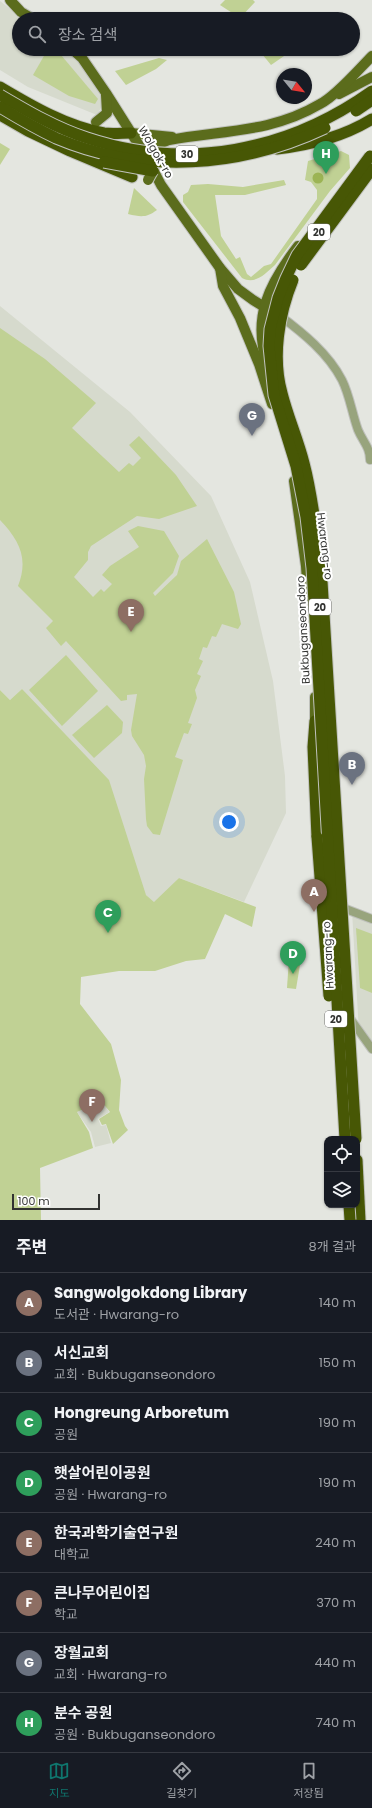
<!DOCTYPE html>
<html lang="ko">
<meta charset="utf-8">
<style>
body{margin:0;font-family:Poppins,"Noto Sans KR",sans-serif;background:#242831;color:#f1f3f6}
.controls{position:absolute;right:12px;bottom:12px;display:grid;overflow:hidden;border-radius:8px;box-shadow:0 1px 3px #0004}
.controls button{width:36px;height:36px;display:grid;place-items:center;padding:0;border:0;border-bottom:1px solid #363941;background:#171b24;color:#f1f3f6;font:20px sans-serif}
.compass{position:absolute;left:276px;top:68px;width:36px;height:36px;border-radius:50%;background:#171b24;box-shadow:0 1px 3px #0004;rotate:120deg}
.scale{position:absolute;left:12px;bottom:10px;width:88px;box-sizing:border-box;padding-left:4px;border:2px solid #323331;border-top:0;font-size:11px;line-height:14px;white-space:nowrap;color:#323331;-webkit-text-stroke:3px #fff;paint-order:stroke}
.you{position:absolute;left:229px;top:822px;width:14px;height:14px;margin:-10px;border:3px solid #fff;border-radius:50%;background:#1a73e8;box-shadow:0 0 0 6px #1a73e833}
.badge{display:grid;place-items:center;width:26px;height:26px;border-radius:50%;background:#0f766e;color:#fff;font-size:13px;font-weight:700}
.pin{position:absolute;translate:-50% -33px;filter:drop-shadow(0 1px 2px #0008)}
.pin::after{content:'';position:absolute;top:21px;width:14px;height:12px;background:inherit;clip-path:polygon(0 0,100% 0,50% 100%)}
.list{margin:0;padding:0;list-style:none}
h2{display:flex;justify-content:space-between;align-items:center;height:52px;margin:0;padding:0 16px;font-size:17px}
h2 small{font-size:13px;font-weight:400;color:#9ea1a6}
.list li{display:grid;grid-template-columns:26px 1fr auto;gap:12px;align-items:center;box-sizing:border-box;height:60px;padding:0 16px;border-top:1px solid #363941}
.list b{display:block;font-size:15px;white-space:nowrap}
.list p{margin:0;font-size:13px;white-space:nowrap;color:#9ea1a6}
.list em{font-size:13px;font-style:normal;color:#9ea1a6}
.icon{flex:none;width:22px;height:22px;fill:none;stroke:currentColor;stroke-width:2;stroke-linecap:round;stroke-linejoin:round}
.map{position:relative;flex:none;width:372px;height:1220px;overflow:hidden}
.search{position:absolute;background:#171b24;box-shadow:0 1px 3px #0004;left:12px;right:12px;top:12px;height:44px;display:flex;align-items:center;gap:10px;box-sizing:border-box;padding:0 14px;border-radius:22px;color:#9ea1a6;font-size:15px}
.sheet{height:532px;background:#171b24}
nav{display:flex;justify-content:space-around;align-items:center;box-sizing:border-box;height:56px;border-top:1px solid #363941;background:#171b24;font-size:11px;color:#9ea1a6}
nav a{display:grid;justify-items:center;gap:2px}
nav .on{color:#0f766e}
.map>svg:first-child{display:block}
.built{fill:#d6dacd}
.green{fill:#c0d194}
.water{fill:#9cb454}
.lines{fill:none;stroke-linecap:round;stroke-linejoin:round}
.minor-casing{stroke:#c0c2bd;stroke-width:10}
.major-casing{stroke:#c0c2bd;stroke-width:12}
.highway-casing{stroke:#c0c2bd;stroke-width:13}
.minor{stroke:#98a47d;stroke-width:8}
.major{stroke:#5b6c1c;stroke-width:10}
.highway{stroke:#475705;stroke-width:11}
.major-bridge-casing{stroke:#c0c2bd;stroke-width:12;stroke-linecap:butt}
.highway-bridge-casing{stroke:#c0c2bd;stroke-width:13;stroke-linecap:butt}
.major-bridge{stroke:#5b6c1c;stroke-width:10}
.highway-bridge{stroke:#475705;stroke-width:11}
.labels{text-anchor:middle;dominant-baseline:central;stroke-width:4;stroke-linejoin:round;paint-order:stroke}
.shield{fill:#fff;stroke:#70706f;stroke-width:1}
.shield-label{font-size:10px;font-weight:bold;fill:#323331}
.street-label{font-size:11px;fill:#323331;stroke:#fff}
</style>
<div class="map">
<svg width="372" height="1220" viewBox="0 0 372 1220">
<rect width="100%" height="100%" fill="#e4e6e0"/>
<g class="built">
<path d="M0,1L23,19H19V49H63L81,64L104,102L97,115L28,87L0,70Z"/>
<path d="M0,306L130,412L211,496L250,582L273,681L285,776L286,813L244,902L179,878L156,904L133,883L22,689L10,700L0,690Z"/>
<path d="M352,911L372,919V1042L369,1045L359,1032Z"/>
<path d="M102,1101L109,1112L98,1119L101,1126L106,1125L111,1143L95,1147L91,1132L77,1112Z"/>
</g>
<g class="green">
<path d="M225,0H253L255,2L240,18L220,5Z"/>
<path d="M48,49H56L98,99L95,104L69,96L33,75Z"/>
<path d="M269,49H283L287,54L271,65L262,54Z"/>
<path d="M159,58L167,60L156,69L126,85L115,71Z"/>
<path d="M0,143L10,149L0,165Z"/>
<path d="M341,151L349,155L350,168L330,191L275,265C265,274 255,285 242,278L183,202V195L188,192L191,185L208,184L243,187L284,180L286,185L245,195H215L221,236L236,259L240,257L247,274L251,277L264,266L271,264L317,199V190L311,182L305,180L308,161Z"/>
<path d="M134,188L157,210C146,218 141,217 128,214Z"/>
<path d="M0,328L45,359L96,403L72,428L119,472L129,463L133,466L141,458L129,445L139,436L176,475L197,506L159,519L137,516L91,546L88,552V560L74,577L93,597L101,589L104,592L112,584L102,575L110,566L139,547L128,531L138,526L164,531L179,556L173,573L153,593L155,596L177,575L181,561L207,539L234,592L241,624L238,629L222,624L216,637L212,636L207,648L203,647L199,659L203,661L197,674L201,676L195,690L197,698L188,723L192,724L188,734L184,733L175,757L183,760L160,835L153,834L147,826L146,819L144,779L146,766L144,755L132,736L131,730L137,694L127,695V700L121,701L66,641L61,646L46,628L53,621L18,586C29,558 19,540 0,520Z"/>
<path d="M66,655L98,691L62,726L29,690Z"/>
<path d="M22,689L109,780L146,895L154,902L179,878L256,907L252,927L225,914L205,959L186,961L155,971H119L81,977L80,1004L111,1044L121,1080L119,1110L125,1126L128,1130L113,1144L106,1124L102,1125L99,1119L110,1112L101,1101L77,1112L89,1132L93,1148L40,1168L41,1220H0V690L10,700Z"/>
<path d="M107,705L123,722L122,733L94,758L72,735Z"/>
<path d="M356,928L372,934V993L360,988Z"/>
<path d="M289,958L301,959L296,989L287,988Z"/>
</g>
<circle class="water" cx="318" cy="178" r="5.5"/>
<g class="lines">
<g class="minor-casing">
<g id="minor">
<path d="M279,315C303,333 328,353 342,380C350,396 352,414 358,430C363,442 370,447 370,460"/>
<path d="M338,906L372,919"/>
<path d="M349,1017L372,1049"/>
</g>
</g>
<g class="major-casing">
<g id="major">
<path d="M10,0L21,12L33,19"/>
<path d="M72,49L82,58L106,93L147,158L161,185L220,268L238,289L253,300L276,314"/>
<path d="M339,94L372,77"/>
<path d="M96,122L107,113L106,95"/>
<path d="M131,133L172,137"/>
<path d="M148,157C153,148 159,143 169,140C223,130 271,133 320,104C336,96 359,69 372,56"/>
<path d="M220,268L223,286L240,318L259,364L272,404"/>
<path d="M268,366C251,318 269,284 298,246"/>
<path d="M294,481L306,566L308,596"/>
<path d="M315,697V729"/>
</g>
</g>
<g class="highway-casing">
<g id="highway">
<path d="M0,87C32,106 66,126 104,133C112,134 123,133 131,133"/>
<path d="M0,115L28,131L70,151L132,177"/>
<path d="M277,149C311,145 343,137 372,119"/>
<path d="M315,721L313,747L317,837"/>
<path d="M357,1160L360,1220"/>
</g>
</g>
<use href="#minor" class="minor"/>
<use href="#major" class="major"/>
<use href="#highway" class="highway"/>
<g class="major-bridge-casing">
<path id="major-bridge" d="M148,180L153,171"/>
</g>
<g class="highway-bridge-casing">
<g id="highway-bridge">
<path d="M0,95C27,111 56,128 87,138C186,171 288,151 372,91"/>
<path d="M0,107C18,118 37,129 56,138C144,175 240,168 325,128"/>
<path d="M356,111L372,100"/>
<path d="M104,162L153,171"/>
<path d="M301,265L372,169"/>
<path d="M293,280C279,314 272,357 282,393C288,417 298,439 304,463C313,497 316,531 321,565L356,1139"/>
<path d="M317,837L329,996"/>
<path d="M345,1139L312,568L306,517L296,466L274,395L269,346L270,329L278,298L286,278L297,255L370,156"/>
<path d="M349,1205L350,1220"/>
</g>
</g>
<use href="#major-bridge" class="major-bridge"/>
<use href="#highway-bridge" class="highway-bridge"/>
</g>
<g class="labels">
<g class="shield">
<rect x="176" y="146" width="22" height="16" rx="3"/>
<rect x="308" y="224" width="22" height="16" rx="3"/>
<rect x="309" y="599" width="22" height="16" rx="3"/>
<rect x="325" y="1011" width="22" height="16" rx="3"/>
</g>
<g class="shield-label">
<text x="187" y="154">30</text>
<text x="319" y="232">20</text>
<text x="320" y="607">20</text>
<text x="336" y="1019">20</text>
</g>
<g class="street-label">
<text transform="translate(156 152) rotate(60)">Wolgok-ro</text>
<text transform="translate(325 546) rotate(83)">Hwarang-ro</text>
<text transform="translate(303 630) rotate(-93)">Bukbuganseondoro</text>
<text transform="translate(328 955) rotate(-93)">Hwarang-ro</text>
</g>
</g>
</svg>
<div class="controls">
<button><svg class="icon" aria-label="locate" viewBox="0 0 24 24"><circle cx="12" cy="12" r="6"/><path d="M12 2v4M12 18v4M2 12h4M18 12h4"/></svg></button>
<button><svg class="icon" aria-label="layers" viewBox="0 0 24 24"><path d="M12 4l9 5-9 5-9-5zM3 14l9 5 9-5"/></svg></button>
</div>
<svg class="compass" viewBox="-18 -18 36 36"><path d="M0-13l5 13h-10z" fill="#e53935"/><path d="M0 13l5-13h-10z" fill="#9ea1a6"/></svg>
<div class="scale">100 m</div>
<div class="you"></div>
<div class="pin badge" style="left:314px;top:912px;background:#8d6e63">A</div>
<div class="pin badge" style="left:352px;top:785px;background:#6b7280">B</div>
<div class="pin badge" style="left:108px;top:933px;background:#2e9e5b">C</div>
<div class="pin badge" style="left:293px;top:974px;background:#2e9e5b">D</div>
<div class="pin badge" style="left:131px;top:632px;background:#8d6e63">E</div>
<div class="pin badge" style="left:92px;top:1122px;background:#8d6e63">F</div>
<div class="pin badge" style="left:252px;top:436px;background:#6b7280">G</div>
<div class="pin badge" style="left:326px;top:174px;background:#2e9e5b">H</div>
<div class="search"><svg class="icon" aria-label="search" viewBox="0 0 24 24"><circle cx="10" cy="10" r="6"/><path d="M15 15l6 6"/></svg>장소 검색</div>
</div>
<section class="sheet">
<h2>주변<small>8개 결과</small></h2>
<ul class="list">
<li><span class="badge" style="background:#8d6e63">A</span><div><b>Sangwolgokdong Library</b><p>도서관 · Hwarang-ro</p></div><em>140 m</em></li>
<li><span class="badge" style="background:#6b7280">B</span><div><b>서신교회</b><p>교회 · Bukbuganseondoro</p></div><em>150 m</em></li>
<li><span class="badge" style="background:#2e9e5b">C</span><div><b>Hongreung Arboretum</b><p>공원</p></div><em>190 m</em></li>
<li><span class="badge" style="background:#2e9e5b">D</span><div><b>햇살어린이공원</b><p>공원 · Hwarang-ro</p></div><em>190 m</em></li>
<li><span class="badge" style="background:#8d6e63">E</span><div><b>한국과학기술연구원</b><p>대학교</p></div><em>240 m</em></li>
<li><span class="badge" style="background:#8d6e63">F</span><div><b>큰나무어린이집</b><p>학교</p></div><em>370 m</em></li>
<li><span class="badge" style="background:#6b7280">G</span><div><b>장월교회</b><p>교회 · Hwarang-ro</p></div><em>440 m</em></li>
<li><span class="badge" style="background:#2e9e5b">H</span><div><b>분수 공원</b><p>공원 · Bukbuganseondoro</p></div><em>740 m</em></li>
</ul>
</section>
<nav>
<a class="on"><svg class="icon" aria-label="map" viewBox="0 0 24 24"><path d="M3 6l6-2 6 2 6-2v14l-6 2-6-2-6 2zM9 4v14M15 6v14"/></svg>지도</a>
<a><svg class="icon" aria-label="directions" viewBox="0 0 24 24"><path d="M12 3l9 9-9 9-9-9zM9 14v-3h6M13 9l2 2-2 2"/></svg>길찾기</a>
<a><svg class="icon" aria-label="saved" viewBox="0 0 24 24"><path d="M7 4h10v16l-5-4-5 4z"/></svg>저장됨</a>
</nav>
